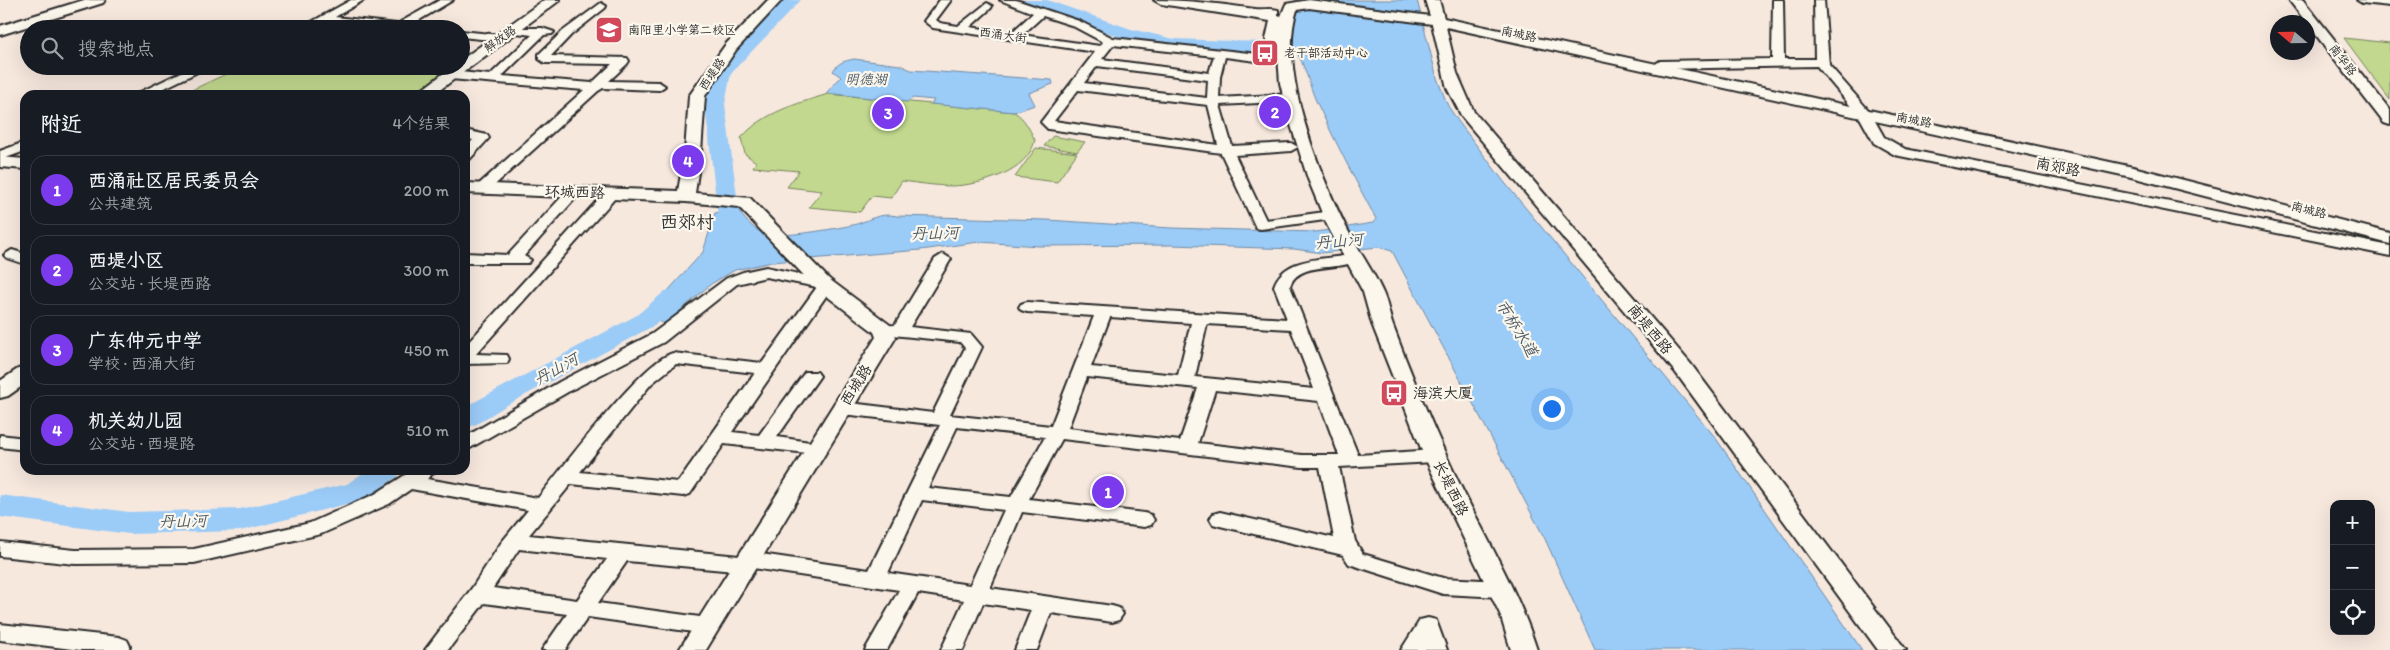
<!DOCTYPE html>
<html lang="zh">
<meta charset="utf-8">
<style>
body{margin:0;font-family:Itim,"LXGW WenKai TC",sans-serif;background:#242831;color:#f1f3f6}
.controls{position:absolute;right:15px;bottom:15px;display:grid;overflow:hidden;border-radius:10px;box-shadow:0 5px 20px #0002}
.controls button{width:45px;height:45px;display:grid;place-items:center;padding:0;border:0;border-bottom:1px solid #363941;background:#171b24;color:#f1f3f6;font:25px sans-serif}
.compass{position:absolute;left:2270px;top:15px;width:45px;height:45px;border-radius:50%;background:#171b24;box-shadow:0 5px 20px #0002;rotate:290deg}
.you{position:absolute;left:1551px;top:408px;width:18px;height:18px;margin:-12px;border:4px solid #fff;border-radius:50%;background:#1a73e8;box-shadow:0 0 0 8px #1a73e833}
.badge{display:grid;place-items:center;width:32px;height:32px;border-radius:50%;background:#7c3aed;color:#fff;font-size:16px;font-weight:700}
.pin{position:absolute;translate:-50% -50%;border:2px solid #fff;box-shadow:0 1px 5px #0006}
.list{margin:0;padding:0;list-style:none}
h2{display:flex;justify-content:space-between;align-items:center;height:65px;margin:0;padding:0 20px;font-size:21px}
h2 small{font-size:16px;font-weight:400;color:#9ea1a6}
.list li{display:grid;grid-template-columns:32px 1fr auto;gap:15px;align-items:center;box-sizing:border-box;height:70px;margin:0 10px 10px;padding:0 10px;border:1px solid #363941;border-radius:15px}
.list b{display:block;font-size:19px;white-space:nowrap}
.list p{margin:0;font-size:16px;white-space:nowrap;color:#9ea1a6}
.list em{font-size:16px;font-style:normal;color:#9ea1a6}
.icon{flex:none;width:28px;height:28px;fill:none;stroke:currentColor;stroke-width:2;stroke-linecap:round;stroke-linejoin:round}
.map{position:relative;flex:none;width:2390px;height:650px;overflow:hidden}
.search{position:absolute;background:#171b24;box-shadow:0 5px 20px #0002;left:20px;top:20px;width:450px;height:55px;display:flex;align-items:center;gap:12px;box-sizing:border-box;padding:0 18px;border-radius:28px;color:#9ea1a6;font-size:19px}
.panel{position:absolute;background:#171b24;box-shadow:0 5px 20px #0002;left:20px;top:90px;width:450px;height:385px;border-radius:15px}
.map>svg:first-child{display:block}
.green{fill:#c1d88e;stroke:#76825c}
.water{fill:#9bcbf7;stroke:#6e8ba5}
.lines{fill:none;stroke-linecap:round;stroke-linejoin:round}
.river{fill:#9bcbf7;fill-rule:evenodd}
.minor-casing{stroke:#2b2b2b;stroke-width:4}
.tertiary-casing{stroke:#2b2b2b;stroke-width:4}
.minor{fill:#fbf7ec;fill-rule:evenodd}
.tertiary{fill:#fbf7ec;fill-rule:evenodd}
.labels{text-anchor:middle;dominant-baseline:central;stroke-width:4.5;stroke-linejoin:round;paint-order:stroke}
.far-poi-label{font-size:12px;fill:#2b2b2b;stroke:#fbf7ec;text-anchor:start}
.far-street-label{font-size:12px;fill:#2b2b2b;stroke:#fbf7ec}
.far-water-label{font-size:14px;font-style:italic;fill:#4d5b68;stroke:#fbf7ec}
.street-label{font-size:15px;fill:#2b2b2b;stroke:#fbf7ec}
.poi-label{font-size:15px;fill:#2b2b2b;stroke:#fbf7ec;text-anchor:start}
.water-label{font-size:16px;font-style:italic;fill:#4d5b68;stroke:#fbf7ec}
.quarter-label{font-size:18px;fill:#2b2b2b;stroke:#fbf7ec}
</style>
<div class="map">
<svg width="2390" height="650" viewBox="0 0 2390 650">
<rect width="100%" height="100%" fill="#f7e8de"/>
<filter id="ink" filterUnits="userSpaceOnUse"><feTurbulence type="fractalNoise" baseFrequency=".02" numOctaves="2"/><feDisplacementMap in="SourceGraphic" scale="10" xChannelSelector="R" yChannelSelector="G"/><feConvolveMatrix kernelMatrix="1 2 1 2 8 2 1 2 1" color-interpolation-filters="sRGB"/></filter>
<g filter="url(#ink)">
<g class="green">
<path d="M2344,38L2390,43V100Z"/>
<path d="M243,66H442L451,67L413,95H181Z"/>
<path d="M828,94L1014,112C1025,118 1029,129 1035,140C1028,172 981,185 952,186C935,186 918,183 902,181L891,198L872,196L860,212L809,207L822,191L787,187L799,171L753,167L756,162L745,154L741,138C764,112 796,104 828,94Z"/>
<path d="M1053,136L1085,142L1077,152L1044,146Z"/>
<path d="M1036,148L1077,153L1057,182L1015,177Z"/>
</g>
<g class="water">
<path d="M1295,0H1417L1437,78L1448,106L1458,121L1505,183L1715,437L1862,650H1595L1545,539L1392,251L1378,247L1322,253L1294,249L1171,245L1039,246L979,242L921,250L772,262L735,270L711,284L665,324L639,314L657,303L703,252L715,213L738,208C741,217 755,231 765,234C783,238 833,229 853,225C869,221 879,212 897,216L1047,220L1171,228L1316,232L1373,223L1376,219C1355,180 1335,141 1316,101C1309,85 1305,64 1295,50H1291Z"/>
<path d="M854,59L900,65L911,70L1052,80L1053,84L1029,93L1035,105L1014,112L931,104L934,100L913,98L907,102L826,93L841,77L833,71C838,62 845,61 854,59Z"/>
</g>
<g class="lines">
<g class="river">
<path d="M784,0H801L731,73L725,104L743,243L740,248L732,250L724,248L721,243L705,104L713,72Z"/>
<path d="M1023,0H1047L1131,29L1174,39L1297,43L1311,40L1317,41L1320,45L1317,49L1297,53L1174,49L1120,37L1025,4Z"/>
<path d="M674,289L683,291L686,296L655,325L507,405L475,425L465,428V407L637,315L665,291Z"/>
<path d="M367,470H401L397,477L366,499L240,531L129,534L0,517V495L129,512L240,509L347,484Z"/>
</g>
<g class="minor-casing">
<g id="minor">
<path d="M351,0H364L335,17L397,24L440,0H453L411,25L420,29H382L325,22L313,29H299Z"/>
<path d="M940,0H951L936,20L940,23L958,26L987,3L992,6L991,8L970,27L1011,33L1033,13L1000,0H1016L1079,21L1113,38L1276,56L1278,59L1272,63L1225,57L1220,77L1219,98L1291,94L1297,98L1295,101L1220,105L1232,146L1291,143L1298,147L1291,151L1235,155L1266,220L1332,211L1339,215L1332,219L1261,229L1256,228L1221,153L1048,129L1041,122L1095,52L933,28L924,21ZM1043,16L1071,25L1103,42L1100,46L1022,35ZM1113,45L1214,56L1209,73L1102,59ZM1097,66L1208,80L1207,98L1084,83ZM1078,90L1208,105L1218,145L1054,121Z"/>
<path d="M1773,0H1783L1784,59H1815L1814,0H1824L1829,65L1870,112L1884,137L1905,149L2390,246V256L1895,155L1874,143L1859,116L1817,66L1660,69L1654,65L1660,61L1772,59Z"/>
<path d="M2357,0H2390V6L2362,3Z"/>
<path d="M601,3L606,6L605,8L571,35L551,56L627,58L629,61L627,64L609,81L659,82L665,86L659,90L603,88L598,91L487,192H477L475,189L477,186L584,90L450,79L444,75L450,71L490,75L532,35L508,32V28H542L554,32L552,34L544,35L502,76L592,83L612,64L545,63L539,59V54L563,31Z"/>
<path d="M461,31L501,35L507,38L501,41L461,37Z"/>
<path d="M194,66H210L150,95H134Z"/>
<path d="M465,130L487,135L489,138L470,159L465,160V148L473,140L465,138Z"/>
<path d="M25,142V151L0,160V151Z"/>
<path d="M574,188L581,192L524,256L531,260L528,263H465V253L508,255L569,189Z"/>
<path d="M611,190L618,194L616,197L476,354L507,355L509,359L507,363L465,364V346L606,191Z"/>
<path d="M12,250L25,254V264L7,258L4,255Z"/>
<path d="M943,254L951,259L910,327L971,334L982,347L950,415L1051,426L1094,316L1027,312L1021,310L1019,307L1021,304L1027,302L1287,319L1274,286C1284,258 1318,260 1343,256L1348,258L1351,261L1348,264C1330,269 1297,264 1290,286L1358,455L1435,450L1442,452L1444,456L1442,460L1435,462L1339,467L1355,541L1363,554L1443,578L1501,581L1508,583L1511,589L1508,595L1501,597L1443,594L1349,564L1343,555L1220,526L1213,524L1210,519L1213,514L1220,512L1334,538L1320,467H1302L1062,439L1029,499L1144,513L1151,515L1154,520L1151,525L1144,527L1022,512L990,588L1112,606L1119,608L1123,614L1119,620L1112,622L1051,613L1037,650H1015L1031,610L983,603L963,650H941L964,600L918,593L887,650H865L899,590L753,568L745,572L627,561L598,603L707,618L715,620L718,626L715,632L707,634L588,617L565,650H542L567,614L484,603L448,650H425L472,588L501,543L528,510L411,489L389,504L321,534L194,563L75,564L0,556V542L75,550L194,549L310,523L375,494L413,470H436L427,479L538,498C562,469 642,361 673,353L762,363L817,287L766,277L737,284L664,342L573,389L465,451V437L561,381L652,334L727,278L743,272L766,267L827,280L833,286L732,432L759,435L805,372H817L820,376L777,437L823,444L826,448L823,452L817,454L724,444L690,494L683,496L571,484L529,535L739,556L747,552L869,570L940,425L842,414L836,412L833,408L836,404L842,402L933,413L965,348L960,342L883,334L877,332L875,329L877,326L895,325L935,259ZM1110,317L1191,323L1178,375L1091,367ZM1207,324L1291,329L1314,389L1195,377ZM676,364L755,373L678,482L580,472L651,384ZM1087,377L1198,388L1180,441L1068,428ZM1215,390L1319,401L1339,455H1302L1198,443ZM957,427L1045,437L1011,497L928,488ZM922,500L1004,510L970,585L888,573ZM519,549L607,559L577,600L493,588Z"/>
<path d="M0,435L25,438V450L0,447Z"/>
<path d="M1428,618L1436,620L1447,650H1401L1420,620Z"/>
<path d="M0,624L119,637L127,640L130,646L128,650H80L0,640Z"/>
</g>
</g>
<g class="tertiary-casing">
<g id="tertiary">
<path d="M84,0H105L103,3L0,35V26Z"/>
<path d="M544,0H560L433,95H415L453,66H461V60Z"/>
<path d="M768,0H782L736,50L705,96L701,152L695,193L750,198L829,279L890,325L896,337L706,650H679L876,337L874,332L815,287L739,207L686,202L465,193V183L678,191L685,152L689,96L726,44Z"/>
<path d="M1154,0C1188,0 1221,4 1255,9C1263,10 1270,8 1278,10V15L1281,16L1286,4L1309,0L1430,16L1425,0H1439L1444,18L2133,167L2390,233V244L2131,177L1446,27L1457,73L1474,112L1690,363L1906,650H1878L1676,373L1462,117L1447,88L1432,24L1309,8L1297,10C1277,69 1319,173 1346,227C1357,249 1373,270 1383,293C1388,304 1389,315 1393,326C1409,369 1427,413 1446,455C1475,521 1515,581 1537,650H1511L1500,614L1424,456L1372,324L1363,292L1327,225L1308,179L1288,116L1280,83L1277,42H1268L1266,39L1270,21L1161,4Z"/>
<path d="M2289,0H2303L2390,110V125L2384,123Z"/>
<path d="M0,157L25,159V169L0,167Z"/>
<path d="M25,367V384L8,396L0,398V381L18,369Z"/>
</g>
</g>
<use href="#minor" class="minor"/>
<use href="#tertiary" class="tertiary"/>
</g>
</g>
<defs>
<g id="school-square" transform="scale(1.4375)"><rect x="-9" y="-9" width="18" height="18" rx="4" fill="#d1495b" stroke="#fbf7ec"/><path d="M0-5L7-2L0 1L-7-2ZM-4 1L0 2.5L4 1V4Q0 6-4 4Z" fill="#fff"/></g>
<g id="bus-square" transform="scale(1.4375)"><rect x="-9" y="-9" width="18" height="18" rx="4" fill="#d1495b" stroke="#fbf7ec"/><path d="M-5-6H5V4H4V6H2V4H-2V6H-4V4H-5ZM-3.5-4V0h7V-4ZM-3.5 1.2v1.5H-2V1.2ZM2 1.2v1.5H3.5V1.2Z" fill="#fff"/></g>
</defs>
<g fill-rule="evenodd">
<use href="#school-square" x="609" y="30"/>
<use href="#bus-square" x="1265" y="53"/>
<use href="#bus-square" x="1394" y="393"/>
</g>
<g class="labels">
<g class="far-poi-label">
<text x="628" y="30">南阳里小学第二校区</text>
<text x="1284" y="53">老干部活动中心</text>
</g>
<g class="far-street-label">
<text transform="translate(1519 34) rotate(12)">南城路</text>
<text transform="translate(1003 35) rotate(8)">西涌大街</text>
<text transform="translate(500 39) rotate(-36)">解放路</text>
<text transform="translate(2343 60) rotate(52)">南华路</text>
<text transform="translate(712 74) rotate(-56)">西堤路</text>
<text transform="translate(1914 120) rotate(11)">南城路</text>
<text transform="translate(2309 210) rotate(14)">南城路</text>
</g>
<g class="far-water-label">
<text x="866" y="79">明德湖</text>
</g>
<g class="street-label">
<text transform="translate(2058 167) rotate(11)">南郊路</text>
<text transform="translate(575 192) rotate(2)">环城西路</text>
<text transform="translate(1650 329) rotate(50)">南堤西路</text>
<text transform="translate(856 385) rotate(-58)">西城路</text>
<text transform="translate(1451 488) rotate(64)">长堤西路</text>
</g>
<g class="poi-label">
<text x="1413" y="393">海滨大厦</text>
</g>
<g class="water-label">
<text transform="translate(935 233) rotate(-1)">丹山河</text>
<text transform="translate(1339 241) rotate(-5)">丹山河</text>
<text transform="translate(1517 328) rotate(58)">市桥水道</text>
<text transform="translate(556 369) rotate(-29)">丹山河</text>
<text transform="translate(183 521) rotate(-1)">丹山河</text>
</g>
<g class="quarter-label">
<text x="687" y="222">西郊村</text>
</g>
</g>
</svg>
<div class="controls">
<button>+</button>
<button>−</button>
<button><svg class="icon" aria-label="locate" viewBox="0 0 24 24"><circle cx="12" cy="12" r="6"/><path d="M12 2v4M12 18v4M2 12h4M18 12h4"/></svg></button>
</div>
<svg class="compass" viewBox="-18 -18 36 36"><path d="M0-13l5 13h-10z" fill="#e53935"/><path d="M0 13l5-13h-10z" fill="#9ea1a6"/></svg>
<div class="you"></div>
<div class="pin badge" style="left:1108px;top:492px">1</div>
<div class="pin badge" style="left:1275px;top:112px">2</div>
<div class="pin badge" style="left:888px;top:113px">3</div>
<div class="pin badge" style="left:688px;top:161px">4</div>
<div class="search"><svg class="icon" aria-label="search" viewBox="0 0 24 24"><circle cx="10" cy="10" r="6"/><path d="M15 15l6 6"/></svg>搜索地点</div>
<section class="panel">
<h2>附近<small>4个结果</small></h2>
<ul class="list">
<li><span class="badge">1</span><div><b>西涌社区居民委员会</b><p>公共建筑</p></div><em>200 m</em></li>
<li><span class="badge">2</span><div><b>西堤小区</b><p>公交站 · 长堤西路</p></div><em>300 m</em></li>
<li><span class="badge">3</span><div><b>广东仲元中学</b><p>学校 · 西涌大街</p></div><em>450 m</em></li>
<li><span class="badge">4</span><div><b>机关幼儿园</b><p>公交站 · 西堤路</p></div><em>510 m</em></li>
</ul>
</section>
</div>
